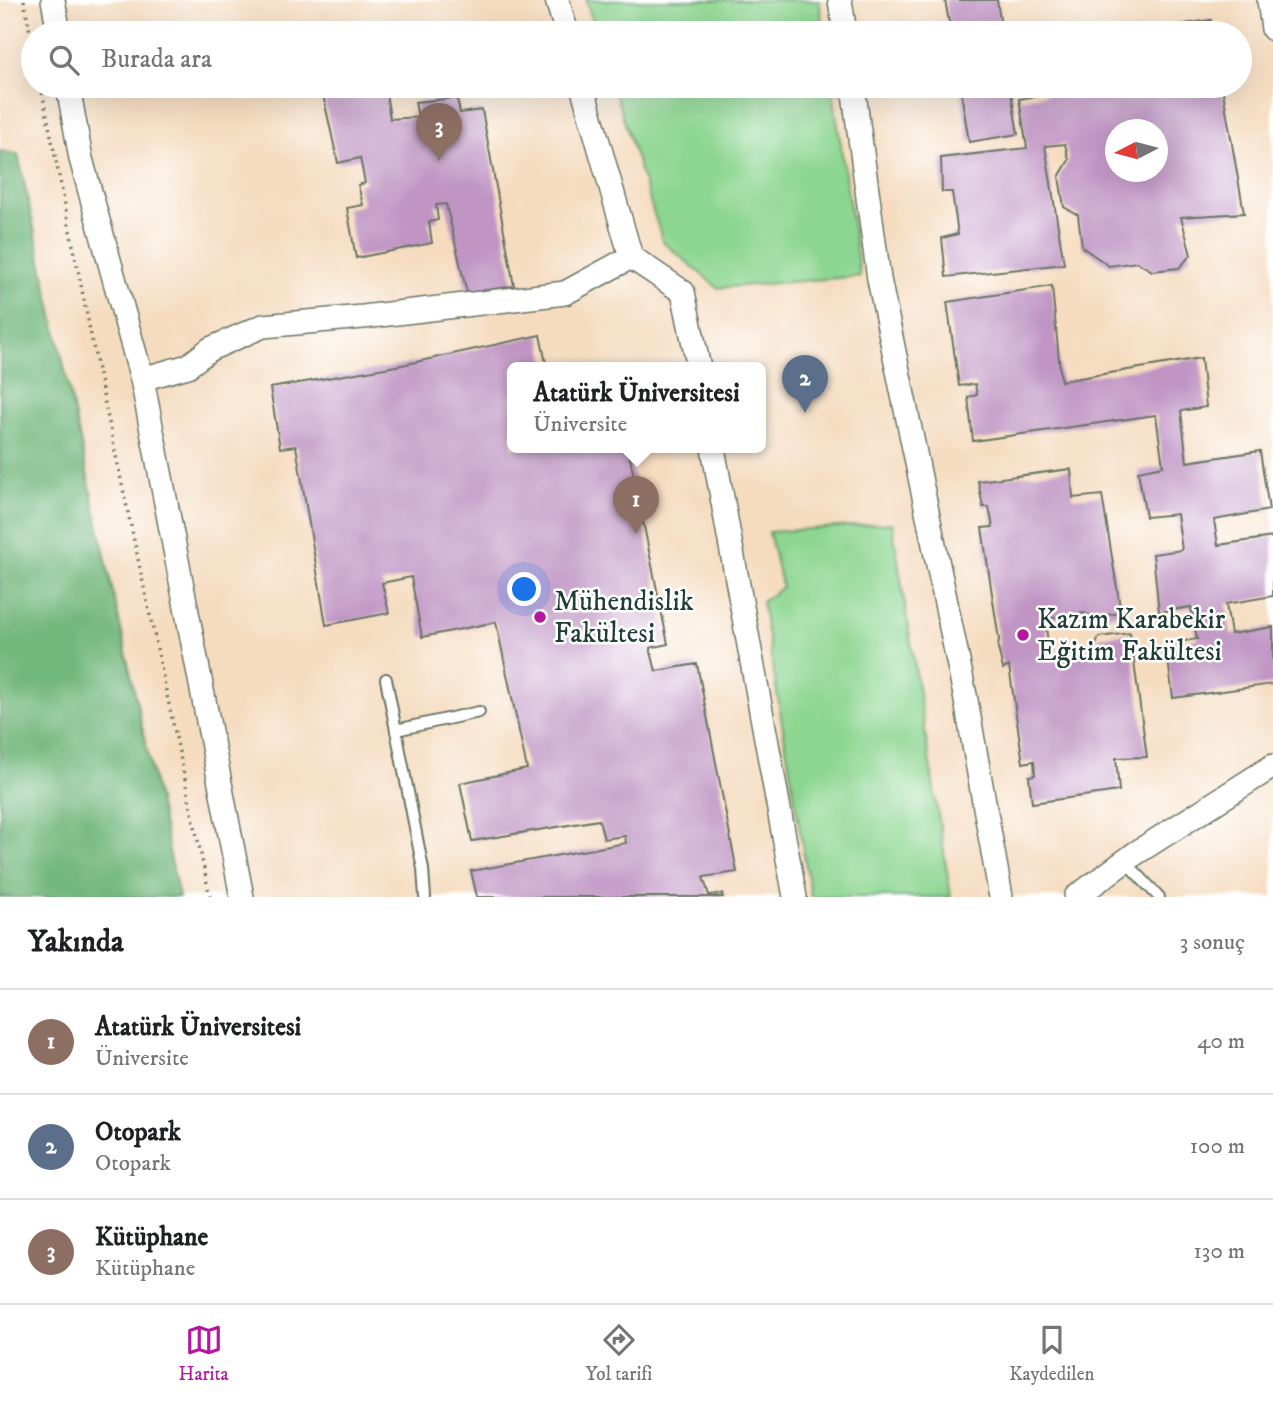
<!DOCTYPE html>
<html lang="tr">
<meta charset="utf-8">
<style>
body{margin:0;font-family:"IM FELL DW Pica",serif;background:#f2f2f2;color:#202124}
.compass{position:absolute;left:1105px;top:119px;width:63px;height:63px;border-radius:50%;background:#fff;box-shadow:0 7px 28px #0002;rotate:264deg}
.you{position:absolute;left:525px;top:590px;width:24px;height:24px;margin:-18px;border:5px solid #fff;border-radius:50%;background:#1a73e8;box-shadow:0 0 0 10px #1a73e833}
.badge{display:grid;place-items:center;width:46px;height:46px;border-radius:50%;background:#b5179e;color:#fff;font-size:23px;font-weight:700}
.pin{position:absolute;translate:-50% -58px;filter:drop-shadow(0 2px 4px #0008)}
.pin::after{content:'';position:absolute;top:37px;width:24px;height:21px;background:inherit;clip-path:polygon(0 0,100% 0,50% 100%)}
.popup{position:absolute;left:507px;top:362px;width:259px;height:91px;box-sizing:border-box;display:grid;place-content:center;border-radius:10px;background:#fff;filter:drop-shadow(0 2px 5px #0005);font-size:23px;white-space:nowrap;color:#757577}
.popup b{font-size:26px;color:#202124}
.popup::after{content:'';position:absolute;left:50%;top:100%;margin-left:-14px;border:14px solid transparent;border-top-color:#fff}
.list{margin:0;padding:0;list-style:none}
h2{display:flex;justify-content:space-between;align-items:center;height:91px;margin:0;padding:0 28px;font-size:30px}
h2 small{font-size:23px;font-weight:400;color:#757577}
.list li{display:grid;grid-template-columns:46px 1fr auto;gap:21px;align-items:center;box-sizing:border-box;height:105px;padding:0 28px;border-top:2px solid #e0e0e0}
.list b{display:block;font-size:26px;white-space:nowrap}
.list p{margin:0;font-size:23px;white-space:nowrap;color:#757577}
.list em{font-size:23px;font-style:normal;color:#757577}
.icon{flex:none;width:38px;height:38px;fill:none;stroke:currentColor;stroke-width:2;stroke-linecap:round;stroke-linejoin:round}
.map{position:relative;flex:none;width:1273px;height:897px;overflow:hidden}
.search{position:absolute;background:#fff;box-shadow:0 7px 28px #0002;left:21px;right:21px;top:21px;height:77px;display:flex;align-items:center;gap:18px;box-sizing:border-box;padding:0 24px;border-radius:38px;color:#757577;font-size:26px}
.sheet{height:406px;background:#fff}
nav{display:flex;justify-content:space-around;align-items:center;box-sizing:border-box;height:98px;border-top:2px solid #e0e0e0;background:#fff;font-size:19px;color:#757577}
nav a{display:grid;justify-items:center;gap:4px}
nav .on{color:#b5179e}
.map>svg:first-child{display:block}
.green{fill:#8dd691;stroke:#568a62;stroke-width:2}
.forest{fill:#72b77b;stroke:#487a58;stroke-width:2}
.building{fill:#c095c4;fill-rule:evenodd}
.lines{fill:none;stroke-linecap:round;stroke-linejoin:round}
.service-casing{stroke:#6a7565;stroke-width:14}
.minor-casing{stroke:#6a7565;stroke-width:26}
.path{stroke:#6a7565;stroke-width:3.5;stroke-dasharray:2 5;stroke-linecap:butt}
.service{stroke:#fff;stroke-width:10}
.minor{stroke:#fff;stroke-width:23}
.poi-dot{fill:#b5179e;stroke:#fff;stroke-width:2.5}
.labels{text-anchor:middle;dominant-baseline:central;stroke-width:5;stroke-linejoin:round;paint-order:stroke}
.poi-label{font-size:28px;fill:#1f3d34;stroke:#fff;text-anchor:start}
</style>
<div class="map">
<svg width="1273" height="897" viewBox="0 0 1273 897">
<rect width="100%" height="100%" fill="#fff"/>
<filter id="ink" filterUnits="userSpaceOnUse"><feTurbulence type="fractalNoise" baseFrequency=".0143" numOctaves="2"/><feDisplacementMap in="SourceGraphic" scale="14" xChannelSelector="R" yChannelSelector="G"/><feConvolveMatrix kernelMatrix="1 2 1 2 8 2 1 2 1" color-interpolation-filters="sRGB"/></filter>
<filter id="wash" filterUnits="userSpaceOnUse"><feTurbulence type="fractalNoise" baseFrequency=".00686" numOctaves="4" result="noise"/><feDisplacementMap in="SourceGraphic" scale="28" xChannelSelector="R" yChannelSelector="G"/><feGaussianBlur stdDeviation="1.57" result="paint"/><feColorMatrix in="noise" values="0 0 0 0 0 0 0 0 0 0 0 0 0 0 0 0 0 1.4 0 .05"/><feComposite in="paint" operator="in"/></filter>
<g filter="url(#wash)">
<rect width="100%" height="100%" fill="#f5dcbf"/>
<g class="green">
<path d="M586,0H819L824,33H597Z"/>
<path d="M613,86H832L860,276L718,288L663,242Z"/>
<path d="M892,523L951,897H811L762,602L782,587L769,532Z"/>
</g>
<path class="forest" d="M0,151L18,154L179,897H0Z"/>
<g id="blocks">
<g class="building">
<path d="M945,0H997L1002,33H951Z"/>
<path d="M1211,20L1214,33H1133V32Z"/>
<path d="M321,86H385L390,119L418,117L415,102L457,98L460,113L482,110L514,286L467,293L446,204L436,205L438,220L429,222L432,243L356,258L347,208L363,205L358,185L365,183L360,158L338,163Z"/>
<path d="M960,86H1010L1018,134L969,142Z"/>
<path d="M1071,86H1222L1244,213L1181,217L1191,255L1179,268L1152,271L1137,262L1109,266L1082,247L1078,215L1064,207L1059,177L1069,160L1065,144L1045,146L1064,264L946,277L942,238L958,234L952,192H942L941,158L1027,148L1019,99L1071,90ZM1116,130H1158V172H1116Z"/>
<path d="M1052,286L1061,381L1201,358L1206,407L1181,411L1187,462L1260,451L1269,510L1214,520L1218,545L1273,537V596L1226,604L1231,634L1273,627V684L1173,698L1166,644L1197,639L1191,607L1159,612L1153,554L1182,550L1177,514L1146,517L1138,471L1163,466L1156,415L973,441L968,397L977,395L975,384L959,386L947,302Z"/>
<path d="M540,335L547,368H512V448H628L668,644L650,648L656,671L697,664L737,872L703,877L709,895L722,894L723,897H477L471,871L626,843L625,836L604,839L599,820L472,841L460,783L527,769L496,622L422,637L411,577L382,583L389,613L326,625L296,446L280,448L270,388L402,365Z"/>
<path d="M1071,469L1073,498L1102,495L1121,613L1092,617L1084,613L1045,619L1050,659L1093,651L1099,637L1130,633L1147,757L1116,758L1119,791L1032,803L1029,776L1035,775L1034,761L1023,763L1009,666L1003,669L998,648L999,640L982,528L993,527L989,507H983L978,481Z"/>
</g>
</g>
</g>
<g filter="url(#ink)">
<use href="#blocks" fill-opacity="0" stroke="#6a7565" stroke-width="2"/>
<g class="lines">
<g class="service-casing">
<g id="service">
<path d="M386,679L423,869L425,897"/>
<path d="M396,730L479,712"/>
<path d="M1125,861L1159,897"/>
</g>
</g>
<g class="minor-casing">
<g id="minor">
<path d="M53,0L59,33"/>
<path d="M557,0L567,33"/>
<path d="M840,0L845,33"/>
<path d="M1269,0L1273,29"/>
<path d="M68,86L81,159L142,379L242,897"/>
<path d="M582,86L631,257L683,292L699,368"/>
<path d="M853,86L879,279L965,695L1001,897"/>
<path d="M142,379L188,366L210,349L263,326L363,317L565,293L631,257"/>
<path d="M713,448L795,897"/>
<path d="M1076,897L1136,853L1273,766"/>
</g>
</g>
<g class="path">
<path d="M24,0L33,48"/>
<path d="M41,86L102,390L210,897"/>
</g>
<use href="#service" class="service"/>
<use href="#minor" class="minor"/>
</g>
</g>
<g class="poi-dot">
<circle cx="540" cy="617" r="7"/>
<circle cx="1023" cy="635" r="7"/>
</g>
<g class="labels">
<g class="poi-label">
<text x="554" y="601">Mühendislik<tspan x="554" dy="32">Fakültesi</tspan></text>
<text x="1037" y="619">Kazım Karabekir<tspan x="1037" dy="32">Eğitim Fakültesi</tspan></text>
</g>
</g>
</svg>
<svg class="compass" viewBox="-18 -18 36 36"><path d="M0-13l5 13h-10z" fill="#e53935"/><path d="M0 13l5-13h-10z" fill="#757577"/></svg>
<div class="you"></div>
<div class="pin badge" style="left:636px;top:534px;background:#8d6e63">1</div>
<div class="popup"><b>Atatürk Üniversitesi</b>Üniversite</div>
<div class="pin badge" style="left:805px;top:413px;background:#5c6f8a">2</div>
<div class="pin badge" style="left:439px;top:161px;background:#8d6e63">3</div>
<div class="search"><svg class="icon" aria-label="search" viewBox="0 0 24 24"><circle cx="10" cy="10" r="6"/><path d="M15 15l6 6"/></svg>Burada ara</div>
</div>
<section class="sheet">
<h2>Yakında<small>3 sonuç</small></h2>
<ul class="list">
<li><span class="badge" style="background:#8d6e63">1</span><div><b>Atatürk Üniversitesi</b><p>Üniversite</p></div><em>40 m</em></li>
<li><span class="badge" style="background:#5c6f8a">2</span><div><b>Otopark</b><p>Otopark</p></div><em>100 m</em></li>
<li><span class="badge" style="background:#8d6e63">3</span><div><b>Kütüphane</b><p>Kütüphane</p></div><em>130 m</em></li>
</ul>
</section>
<nav>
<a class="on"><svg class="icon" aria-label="map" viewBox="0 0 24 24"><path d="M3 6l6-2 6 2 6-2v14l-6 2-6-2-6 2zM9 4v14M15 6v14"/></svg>Harita</a>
<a><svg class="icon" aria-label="directions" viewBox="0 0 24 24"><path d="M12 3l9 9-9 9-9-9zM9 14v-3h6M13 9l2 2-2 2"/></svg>Yol tarifi</a>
<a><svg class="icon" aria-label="saved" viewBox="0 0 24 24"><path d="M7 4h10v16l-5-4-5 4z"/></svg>Kaydedilen</a>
</nav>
